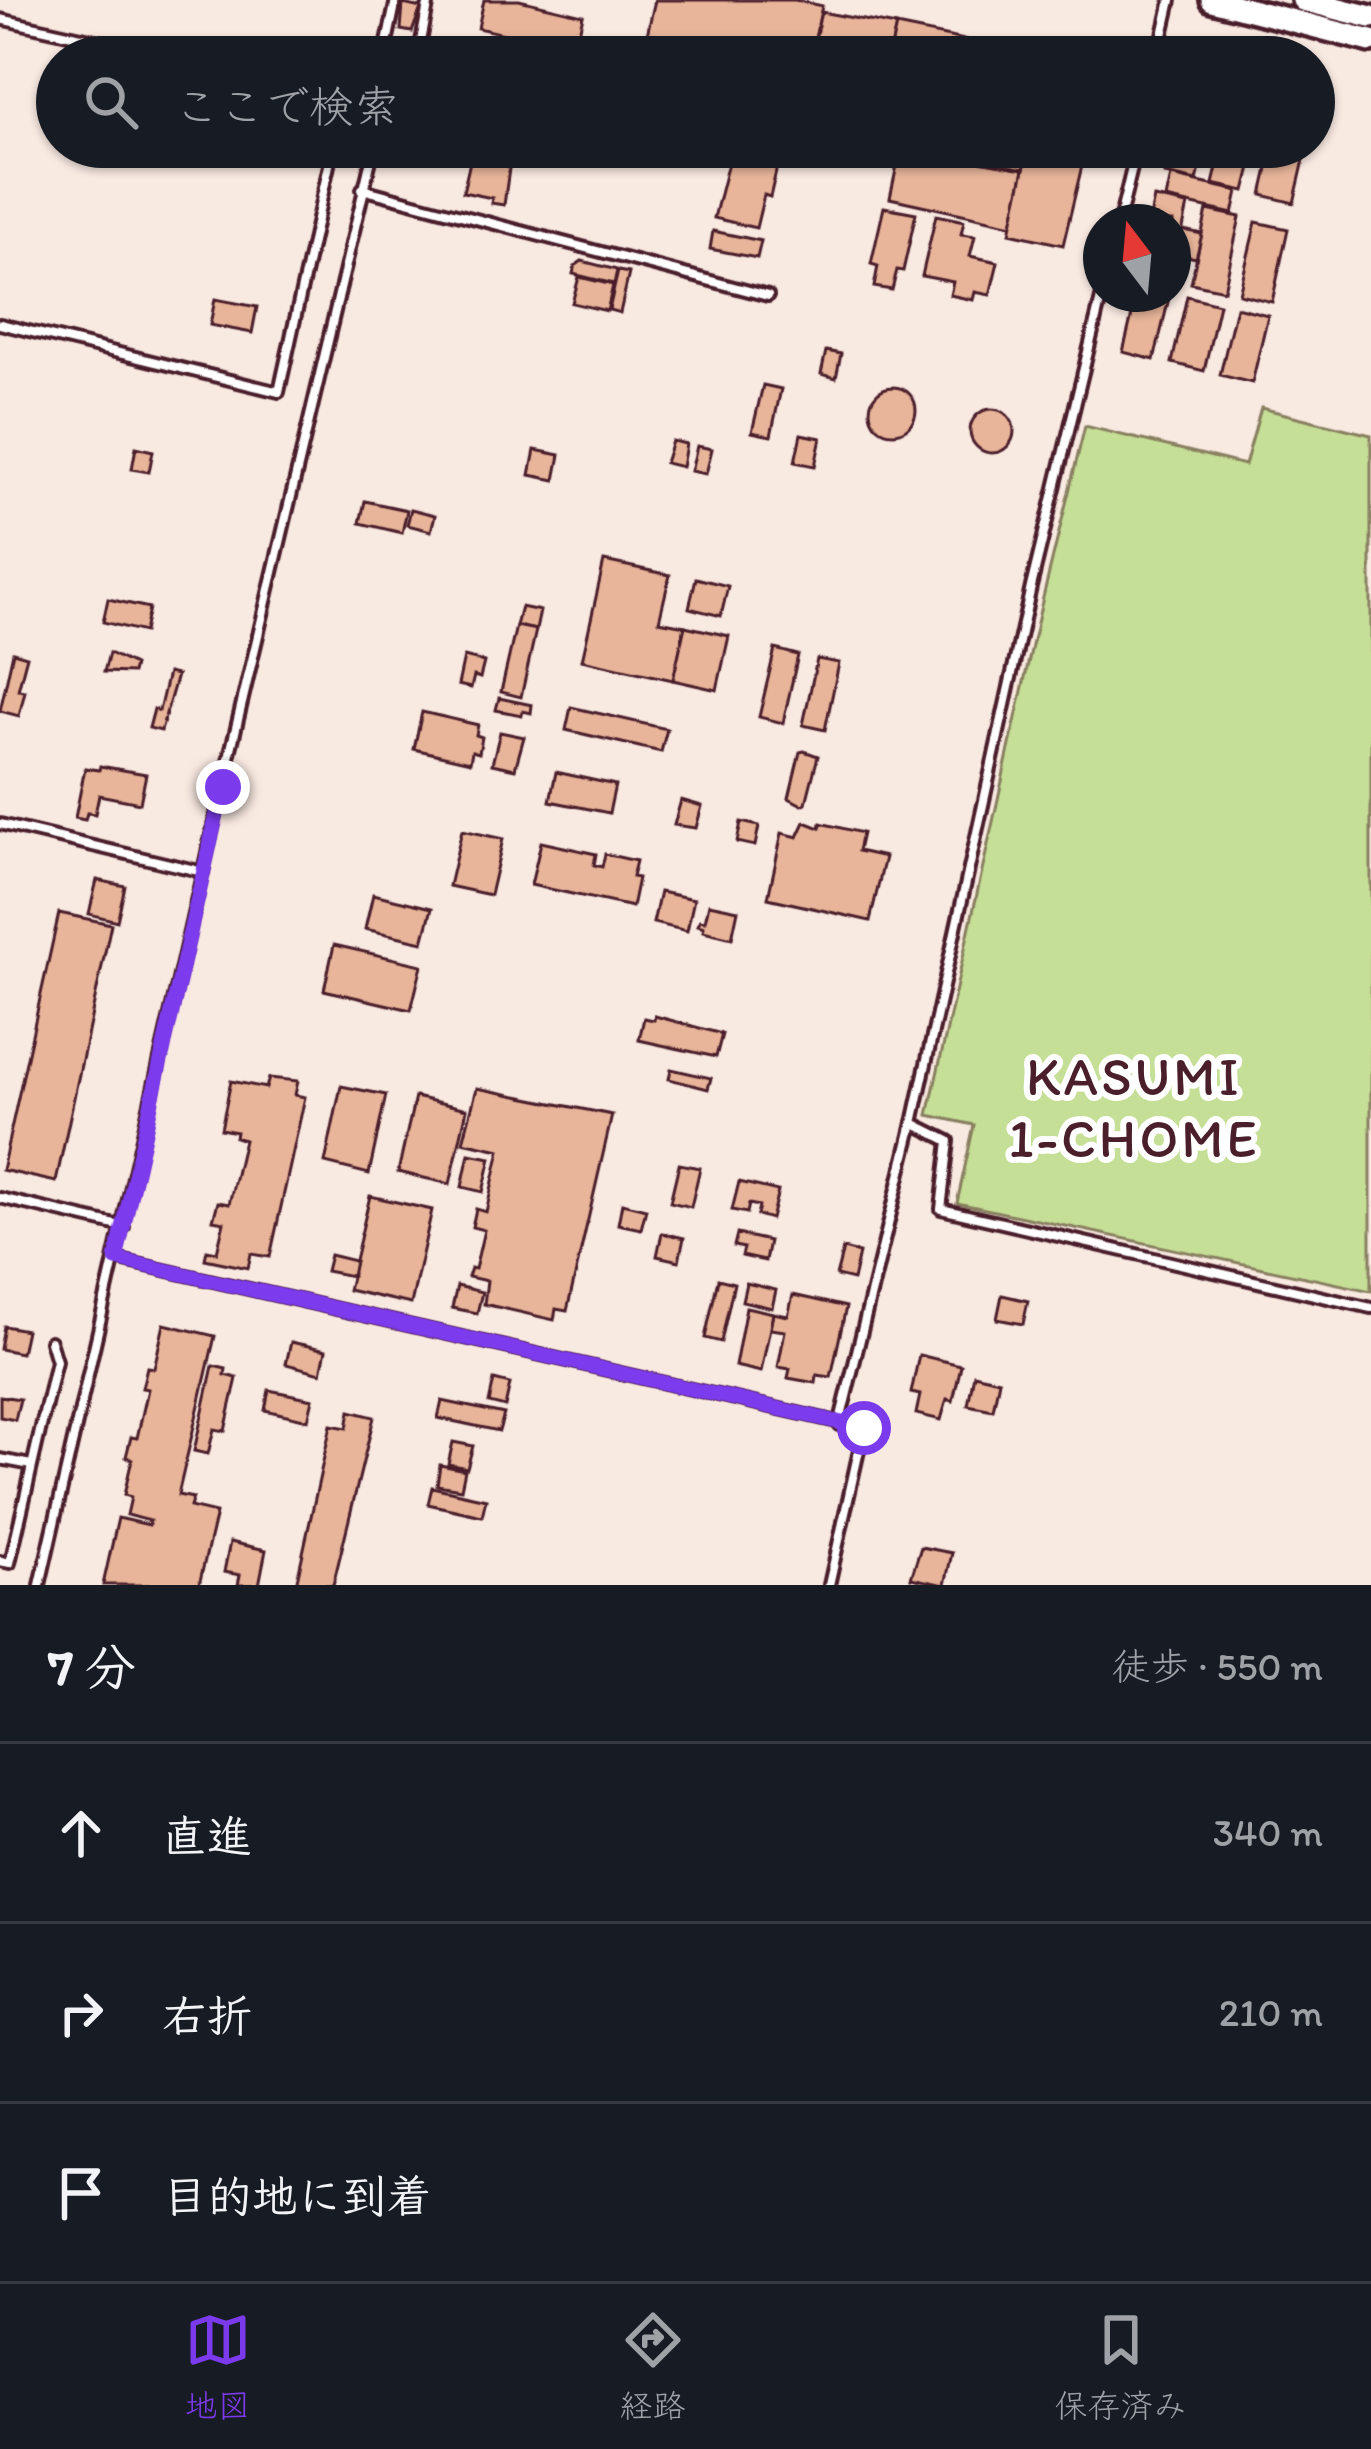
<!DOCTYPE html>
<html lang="ja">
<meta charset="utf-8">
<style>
body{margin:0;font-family:Itim,"Klee One",sans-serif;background:#20242c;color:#f1f3f6}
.compass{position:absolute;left:1083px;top:204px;width:108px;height:108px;border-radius:50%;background:#171b24;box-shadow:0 3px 9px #0004;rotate:344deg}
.stop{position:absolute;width:36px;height:36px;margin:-27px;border:9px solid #7c3aed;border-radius:50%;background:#fff}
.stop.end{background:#7c3aed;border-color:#fff;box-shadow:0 3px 12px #0008}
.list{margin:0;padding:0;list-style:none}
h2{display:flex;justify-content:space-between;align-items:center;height:156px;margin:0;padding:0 48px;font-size:51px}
h2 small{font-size:39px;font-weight:400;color:#9ea1a6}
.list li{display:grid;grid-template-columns:78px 1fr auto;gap:36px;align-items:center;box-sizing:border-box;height:180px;padding:0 48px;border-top:3px solid #363941}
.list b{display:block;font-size:45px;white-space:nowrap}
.list em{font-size:39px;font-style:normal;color:#9ea1a6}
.icon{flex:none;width:66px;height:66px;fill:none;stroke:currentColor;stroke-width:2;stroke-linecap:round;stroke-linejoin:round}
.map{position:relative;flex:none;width:1371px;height:1585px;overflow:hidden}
.search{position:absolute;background:#171b24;box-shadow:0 3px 9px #0004;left:36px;right:36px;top:36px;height:132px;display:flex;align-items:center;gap:30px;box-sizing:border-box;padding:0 42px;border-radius:66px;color:#9ea1a6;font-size:45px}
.sheet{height:696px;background:#171b24}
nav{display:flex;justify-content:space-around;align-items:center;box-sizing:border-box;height:168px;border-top:3px solid #363941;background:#171b24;font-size:33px;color:#9ea1a6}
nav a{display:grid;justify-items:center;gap:6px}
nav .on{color:#7c3aed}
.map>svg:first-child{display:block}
.green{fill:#c5df96;stroke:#887f60;stroke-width:3}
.building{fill:#e8b59a;stroke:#4a1f2b;stroke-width:3}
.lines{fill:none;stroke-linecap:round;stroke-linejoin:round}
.lane-casing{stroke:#4a1f2b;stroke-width:16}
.secondary-casing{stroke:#4a1f2b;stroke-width:30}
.lane{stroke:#fff;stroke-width:8}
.secondary{stroke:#fff;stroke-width:21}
.route{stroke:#7c3aed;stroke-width:15}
.labels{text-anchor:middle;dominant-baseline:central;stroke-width:12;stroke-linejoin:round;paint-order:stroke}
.neighbourhood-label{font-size:54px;letter-spacing:3px;fill:#4a1f2b;stroke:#fff}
</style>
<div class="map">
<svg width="1371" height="1585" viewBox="0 0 1371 1585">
<rect width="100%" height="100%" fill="#f8e9e1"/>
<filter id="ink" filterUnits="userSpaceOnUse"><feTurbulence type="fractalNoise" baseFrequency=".00833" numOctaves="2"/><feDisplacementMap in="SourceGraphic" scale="24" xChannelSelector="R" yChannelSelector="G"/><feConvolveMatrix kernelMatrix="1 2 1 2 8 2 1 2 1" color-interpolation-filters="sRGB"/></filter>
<g filter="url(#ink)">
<path class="green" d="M1261,408L1371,435V1291L957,1203L974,1125L928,1115L1039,614L1085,426L1245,465Z"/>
<g class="building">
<path d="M484,0H519L583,15L575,50L478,28Z"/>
<path d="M655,0H795L822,6L811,57H666L643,52Z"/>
<path d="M403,4L421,8L412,32L401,30Z"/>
<path d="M821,12L896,26L889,57H811Z"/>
<path d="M896,26L989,45L986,57H889Z"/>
<path d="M466,147H512L504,205L491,203L492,198L463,192L471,157L464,155Z"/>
<path d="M732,147L766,150L763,159L778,163L770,197L764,195L756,228L714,218Z"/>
<path d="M901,147L1024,169L1012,225L890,198Z"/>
<path d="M962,147H1029L1024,169L960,157Z"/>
<path d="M1029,147H1060L1085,153L1063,245L1010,233Z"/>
<path d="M1171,147H1205L1197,181L1165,174Z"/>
<path d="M1222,147H1256L1245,191L1213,184Z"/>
<path d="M1273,147H1307L1294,203L1262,195Z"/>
<path d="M1171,176L1238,191L1233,214L1166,199Z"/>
<path d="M1154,198L1188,205L1173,274V222H1149Z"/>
<path d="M884,207L916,213L903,271L897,270L892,290L874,287L878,266L871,264Z"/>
<path d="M1207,210L1240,217L1224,290L1191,283Z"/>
<path d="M936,215L964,221L961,234L975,236L970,256L998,262L990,295L975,292L973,300L950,295L953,282L922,276Z"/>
<path d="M1256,222L1288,229L1272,302L1239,294Z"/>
<path d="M1183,230L1202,234L1196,258L1177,254Z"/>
<path d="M713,231L761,241L757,258L710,249Z"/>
<path d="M582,261L617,270L614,284L573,274L575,266Z"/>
<path d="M618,271L629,273L620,313L609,310Z"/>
<path d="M579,277L613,285L607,311L572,303Z"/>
<path d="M1137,294H1170L1154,360L1123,352Z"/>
<path d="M1187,296L1219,304L1204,371L1172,363Z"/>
<path d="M215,299L257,307L252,333L210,325Z"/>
<path d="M1236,307L1268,315L1252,383L1220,375Z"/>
<path d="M826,351L841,354L836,378L821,374Z"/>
<path d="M763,385L781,389L771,436L752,432Z"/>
<circle cx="893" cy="410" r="23"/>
<circle cx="992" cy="431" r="22"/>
<path d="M801,434L821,438L815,466L795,462Z"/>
<path d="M672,441L686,444L682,467L665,463Z"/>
<path d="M697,446L712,449L706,474L691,471Z"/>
<path d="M136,447L153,451L149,472L132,469Z"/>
<path d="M535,450L560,455L555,480L530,475Z"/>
<path d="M365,501L407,510L402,533L360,523Z"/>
<path d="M411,509L435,515L431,531L407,525Z"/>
<path d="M604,561L670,575L659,621L685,626L673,680L582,660Z"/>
<path d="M696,578L728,586L721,616L689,608Z"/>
<path d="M108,599L149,608L144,632L103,622Z"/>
<path d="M521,607L540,611L536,630L516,626Z"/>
<path d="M516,626L536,630L521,697L501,692Z"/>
<path d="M685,626L729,636L717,690L673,680Z"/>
<path d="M775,649L798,655L783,723L759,717Z"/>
<path d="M13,652L27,656L18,690L25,691L19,716L0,711Z"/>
<path d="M109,653L134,665L132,673L104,672Z"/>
<path d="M464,657L484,662L480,678L474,676L471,688L458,685Z"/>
<path d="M817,659L839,663L825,730L803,725Z"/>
<path d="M168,673L177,675L161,731L149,728L154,709L159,711Z"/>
<path d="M499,698L532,705L531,713L523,711L522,715L496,710Z"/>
<path d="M571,707L667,729L661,752L566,730Z"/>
<path d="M422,712L478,725L476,735L482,737L479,753L472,751L470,762L414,749Z"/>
<path d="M500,732L524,737L515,769L492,764Z"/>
<path d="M804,751L818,756L806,803L802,805L789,798L800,752Z"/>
<path d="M100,766L146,774L140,803L99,795L95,814L87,813L85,820L75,818L85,768L99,770Z"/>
<path d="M556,772L615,785L609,813L550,801Z"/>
<path d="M681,800L702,806L696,828L674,825Z"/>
<path d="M741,822L759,826L755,846L737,842Z"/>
<path d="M805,822L820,828L821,823L862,833L858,851L885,857L870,921L768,898L782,833L798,837Z"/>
<path d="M462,830L503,839L490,895L449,886Z"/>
<path d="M541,842L596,854L594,865L602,867L605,854L636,861L632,877L638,878L632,907L531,885Z"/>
<path d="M97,880L125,886L117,921L89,914Z"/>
<path d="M660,892L694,899L687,931L653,923Z"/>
<path d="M373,894L432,908L423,942L365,929Z"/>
<path d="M709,904L738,910L732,938L703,931L704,927L698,925L700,920L705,921Z"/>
<path d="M59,913L111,924L56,1182L2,1170Z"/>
<path d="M334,945L422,965L411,1010L324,990Z"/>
<path d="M655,1016L722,1034L716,1057L639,1040L644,1018L654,1020Z"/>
<path d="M671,1069L711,1078L708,1089L669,1079Z"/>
<path d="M269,1078L298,1081L295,1095L305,1097L270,1257L251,1254L248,1268L205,1259L207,1250L217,1252L224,1222L213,1220L218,1202L229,1204L244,1140L235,1137L236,1132L221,1129L231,1081L266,1088Z"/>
<path d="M341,1086L386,1095L369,1174L325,1163Z"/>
<path d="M477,1088L612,1115L567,1311L556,1309L554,1320L484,1304L487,1281L468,1277L471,1268L475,1269L484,1230L472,1227L476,1209L486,1212L500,1150L463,1142Z"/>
<path d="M415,1097L467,1109L450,1184L398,1172Z"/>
<path d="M469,1154L491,1158L483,1192L462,1187Z"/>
<path d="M679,1164L700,1168L691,1207L670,1202Z"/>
<path d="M739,1182L778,1191L771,1219L757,1215L759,1206L749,1204L747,1213L732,1210Z"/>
<path d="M370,1196L432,1210L411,1304L348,1290Z"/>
<path d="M622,1203L646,1209L641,1229L618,1224Z"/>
<path d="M662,1233L684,1238L679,1261L657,1256Z"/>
<path d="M737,1234L769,1241L765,1261L742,1256L744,1248L734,1246Z"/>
<path d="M843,1249L859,1253L853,1280L836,1276Z"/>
<path d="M330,1255L355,1261L352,1276L326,1271Z"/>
<path d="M718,1279L734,1283L721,1342L705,1338Z"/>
<path d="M746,1283L776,1290L772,1308L742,1301Z"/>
<path d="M457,1286L482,1292L477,1313L452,1308Z"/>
<path d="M793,1295L846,1307L831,1377L817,1375L816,1383L788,1378L790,1369L778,1367L785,1331L770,1329L773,1313L788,1316Z"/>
<path d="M1002,1295L1028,1301L1023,1324L997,1319Z"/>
<path d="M746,1307L773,1313L761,1372L735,1366Z"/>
<path d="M164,1324L215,1336L178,1495L193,1498L190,1507L216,1513L199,1585H103L118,1518L149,1525L150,1521L127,1515L131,1497L124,1495L132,1459L126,1457L131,1437L137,1438L148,1389L142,1388L147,1367L154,1368Z"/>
<path d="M4,1326L26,1330L21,1353L0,1349Z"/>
<path d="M291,1342L326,1350L321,1373L286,1364Z"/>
<path d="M919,1355L961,1365L953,1401L947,1399L941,1420L916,1414L920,1395L911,1393Z"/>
<path d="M213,1366L226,1369L225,1375L237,1378L225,1431L214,1429L208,1454L194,1451Z"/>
<path d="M974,1374L999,1380L993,1410L968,1405Z"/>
<path d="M494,1380L510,1384L505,1407L489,1403Z"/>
<path d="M269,1390L313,1399L308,1420L265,1410Z"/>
<path d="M0,1396L20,1399L15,1420L0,1417Z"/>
<path d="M442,1401L504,1414L499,1431L438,1418Z"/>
<path d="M350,1411L374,1417L333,1585H296L331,1425L347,1428Z"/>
<path d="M453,1442L473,1446L467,1468L448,1464Z"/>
<path d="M440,1465L465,1470L461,1489L437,1485Z"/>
<path d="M432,1487L486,1499L482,1516L428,1504Z"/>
<path d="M230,1542L266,1550L259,1585H238L240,1575L224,1572Z"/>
<path d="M921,1547L952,1553L945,1585L911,1578Z"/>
</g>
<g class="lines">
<g class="lane-casing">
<g id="lane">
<path d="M0,19L172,57"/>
<path d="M384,57L396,0"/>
<path d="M418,57L429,0"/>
<path d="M1158,57L1171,0"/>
<path d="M362,189L768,296"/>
<path d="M1119,222L1137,147"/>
<path d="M0,324L279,392L333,147"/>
<path d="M0,824L203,872"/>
<path d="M913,1123L949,1141L941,1209L1371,1308"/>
<path d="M0,1198L124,1227"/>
<path d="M116,1259L864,1428L829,1585"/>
<path d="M839,1425L913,1123L1031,587L1102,294"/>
<path d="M0,1459L31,1465"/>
<path d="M0,1561L10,1563L56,1361L50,1341"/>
<path d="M40,1585L222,787L374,147"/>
</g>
</g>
<g class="secondary-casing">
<g id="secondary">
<path d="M1212,0L1371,41"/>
<path d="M1303,0L1371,17"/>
</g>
</g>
<use href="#lane" class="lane"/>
<use href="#secondary" class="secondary"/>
</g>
</g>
<g class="lines" filter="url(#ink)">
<path class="route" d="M223,787L116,1259L864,1428"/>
</g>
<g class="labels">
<g class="neighbourhood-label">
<text x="1134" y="1076">KASUMI<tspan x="1134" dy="62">1-CHOME</tspan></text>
</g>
</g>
</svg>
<svg class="compass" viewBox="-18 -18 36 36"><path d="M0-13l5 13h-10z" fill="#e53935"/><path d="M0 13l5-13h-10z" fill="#9ea1a6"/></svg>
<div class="stop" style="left:864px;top:1428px"></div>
<div class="stop end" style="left:223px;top:787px"></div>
<div class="search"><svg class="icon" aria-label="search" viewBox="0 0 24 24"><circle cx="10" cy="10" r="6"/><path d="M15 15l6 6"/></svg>ここで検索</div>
</div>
<section class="sheet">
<h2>7 分<small>徒歩 · 550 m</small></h2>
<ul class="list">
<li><svg class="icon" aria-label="ahead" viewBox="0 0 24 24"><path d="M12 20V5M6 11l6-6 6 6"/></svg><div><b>直進</b></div><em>340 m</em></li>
<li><svg class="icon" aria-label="right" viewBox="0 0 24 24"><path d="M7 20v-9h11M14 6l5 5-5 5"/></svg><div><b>右折</b></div><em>210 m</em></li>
<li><svg class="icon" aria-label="arrive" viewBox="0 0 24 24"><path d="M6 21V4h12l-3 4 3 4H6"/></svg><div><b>目的地に到着</b></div></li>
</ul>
</section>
<nav>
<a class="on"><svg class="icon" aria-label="map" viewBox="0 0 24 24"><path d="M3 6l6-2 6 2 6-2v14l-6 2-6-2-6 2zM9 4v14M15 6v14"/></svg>地図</a>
<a><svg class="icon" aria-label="directions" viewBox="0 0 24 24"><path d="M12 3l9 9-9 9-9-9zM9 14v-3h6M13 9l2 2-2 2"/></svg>経路</a>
<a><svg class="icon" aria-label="saved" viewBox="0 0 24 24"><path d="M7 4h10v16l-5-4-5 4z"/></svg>保存済み</a>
</nav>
